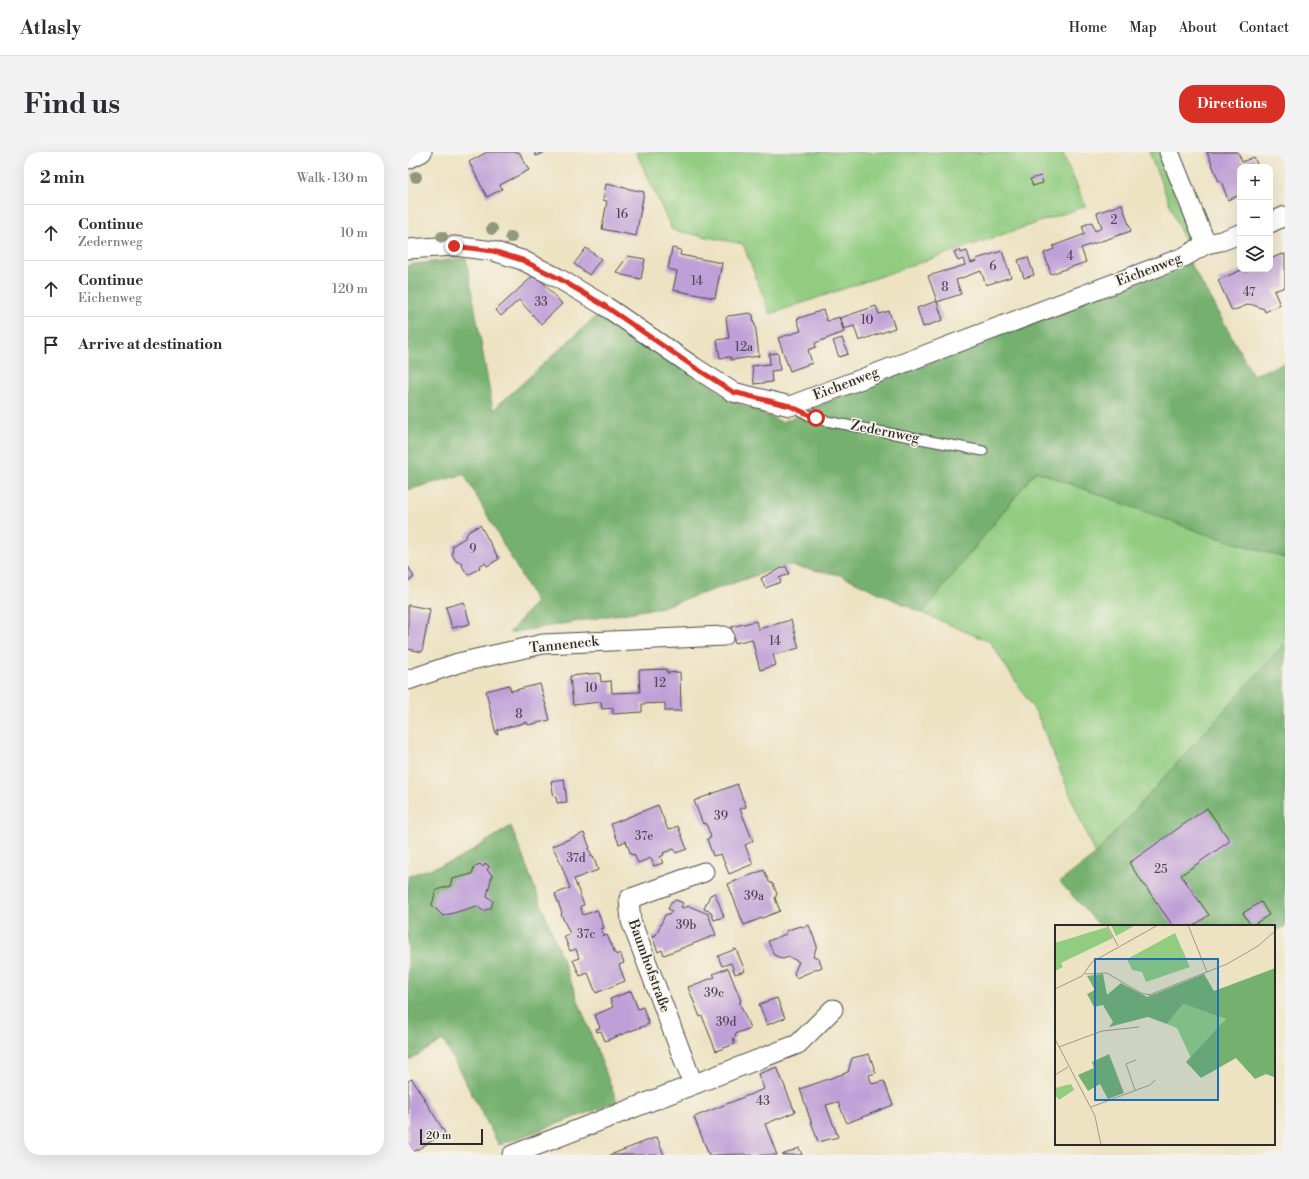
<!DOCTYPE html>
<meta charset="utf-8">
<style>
body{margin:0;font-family:"Libre Bodoni",serif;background:#f2f2f3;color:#2b2b33}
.controls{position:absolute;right:12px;top:12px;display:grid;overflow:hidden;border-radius:8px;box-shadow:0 4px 16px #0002}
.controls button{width:36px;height:36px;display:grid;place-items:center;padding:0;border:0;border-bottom:1px solid #e1e1e2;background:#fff;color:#2b2b33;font:20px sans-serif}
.scale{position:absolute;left:12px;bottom:10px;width:63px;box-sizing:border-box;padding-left:4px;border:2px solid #2b2b2b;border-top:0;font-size:11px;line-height:14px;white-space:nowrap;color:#2b2b2b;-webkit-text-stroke:3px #f7f3e8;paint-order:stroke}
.stop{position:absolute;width:12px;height:12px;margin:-9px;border:3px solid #d93025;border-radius:50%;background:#fff}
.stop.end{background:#d93025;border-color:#fff;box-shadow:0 1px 4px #0008}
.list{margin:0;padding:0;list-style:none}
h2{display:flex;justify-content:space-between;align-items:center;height:52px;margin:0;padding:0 16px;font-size:17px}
h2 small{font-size:13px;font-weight:400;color:#7c7c81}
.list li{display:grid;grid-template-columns:26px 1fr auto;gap:12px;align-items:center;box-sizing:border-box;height:56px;padding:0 16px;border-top:1px solid #e1e1e2}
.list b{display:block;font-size:15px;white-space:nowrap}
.list p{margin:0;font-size:13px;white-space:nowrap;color:#7c7c81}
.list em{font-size:13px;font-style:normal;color:#7c7c81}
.icon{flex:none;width:22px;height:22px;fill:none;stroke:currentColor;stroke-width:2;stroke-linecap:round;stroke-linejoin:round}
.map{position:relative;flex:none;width:877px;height:1003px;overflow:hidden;border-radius:16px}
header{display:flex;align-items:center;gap:24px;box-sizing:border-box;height:56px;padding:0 20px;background:#fff;border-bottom:1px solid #e1e1e2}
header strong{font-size:19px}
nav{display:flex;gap:22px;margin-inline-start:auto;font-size:14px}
.intro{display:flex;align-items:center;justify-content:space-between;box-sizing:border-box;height:96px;padding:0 24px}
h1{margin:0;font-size:28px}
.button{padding:10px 18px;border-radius:16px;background:#d93025;color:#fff;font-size:14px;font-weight:700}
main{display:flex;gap:24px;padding:0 24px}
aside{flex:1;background:#fff;border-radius:16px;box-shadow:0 4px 16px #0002}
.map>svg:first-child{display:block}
.green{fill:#91cc80;stroke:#5e7c56}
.forest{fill:#74b06e;stroke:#506e4c}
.building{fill:#bf9fd7}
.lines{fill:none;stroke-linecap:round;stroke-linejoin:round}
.service-casing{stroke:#484742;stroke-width:11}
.minor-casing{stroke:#484742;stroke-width:21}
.service{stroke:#fff;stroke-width:9}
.minor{stroke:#fff;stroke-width:19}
.tree{fill:#93987d}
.route{stroke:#d93025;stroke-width:5}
.labels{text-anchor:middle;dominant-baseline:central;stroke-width:3;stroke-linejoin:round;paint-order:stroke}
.number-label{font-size:12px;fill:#504856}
.street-label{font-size:14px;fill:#2b2b2b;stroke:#f7f3e8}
.inset-road{fill:none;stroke:#9f9986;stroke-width:1}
.view{fill:#1f6fb2;fill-opacity:0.15;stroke:#1f6fb2;stroke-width:2}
.inset-edge{fill:none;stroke:#2b2b2b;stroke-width:2}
</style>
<header>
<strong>Atlasly</strong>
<nav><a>Home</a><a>Map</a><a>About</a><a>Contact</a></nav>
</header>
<div class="intro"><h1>Find us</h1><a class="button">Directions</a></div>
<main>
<aside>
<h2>2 min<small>Walk · 130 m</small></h2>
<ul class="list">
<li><svg class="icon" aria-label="ahead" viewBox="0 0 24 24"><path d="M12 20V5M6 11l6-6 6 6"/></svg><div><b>Continue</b><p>Zedernweg</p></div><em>10 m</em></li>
<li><svg class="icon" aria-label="ahead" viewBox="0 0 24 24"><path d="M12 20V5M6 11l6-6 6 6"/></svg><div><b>Continue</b><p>Eichenweg</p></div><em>120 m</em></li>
<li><svg class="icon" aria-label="arrive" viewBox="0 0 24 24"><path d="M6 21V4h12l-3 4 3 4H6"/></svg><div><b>Arrive at destination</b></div></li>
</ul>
</aside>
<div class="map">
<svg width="877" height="1003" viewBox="0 0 877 1003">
<rect width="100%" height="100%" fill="#f7f3e8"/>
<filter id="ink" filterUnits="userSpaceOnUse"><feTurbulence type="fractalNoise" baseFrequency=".025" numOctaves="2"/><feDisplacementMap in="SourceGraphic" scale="8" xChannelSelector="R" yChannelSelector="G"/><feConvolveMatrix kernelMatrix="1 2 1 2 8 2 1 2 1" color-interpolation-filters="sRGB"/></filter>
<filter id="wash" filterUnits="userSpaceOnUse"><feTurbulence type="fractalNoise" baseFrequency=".012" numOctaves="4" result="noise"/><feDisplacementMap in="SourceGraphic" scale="16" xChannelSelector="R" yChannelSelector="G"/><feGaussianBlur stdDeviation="0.9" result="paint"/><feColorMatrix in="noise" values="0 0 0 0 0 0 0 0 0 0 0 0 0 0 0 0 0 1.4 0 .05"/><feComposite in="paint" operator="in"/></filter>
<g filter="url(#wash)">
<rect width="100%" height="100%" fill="#ede3c3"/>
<g class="green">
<path d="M228,0H654L678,54L362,162L335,92L264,78Z"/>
<path d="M741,0H750L782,79L783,87L781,95L778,93Z"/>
<path d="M628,319L795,381L877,406V491L687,703L629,562L582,490L514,461Z"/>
</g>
<g class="forest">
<path d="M58,106L85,258L187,165L283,219L322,248L374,270L497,216L780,107L845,223L877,211V406L795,381L628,319L514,461L433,423L379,413L254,455L101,481L128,450L56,322L0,338V113Z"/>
<path d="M877,491V774L866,780V774H692L652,730L687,703Z"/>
<path d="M103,674L209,950L91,993L35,888L0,909V724L49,708Z"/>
</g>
<g id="blocks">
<g class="building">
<path d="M79,0H111L121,18L92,33L94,37L79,45L61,10Z"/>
<path d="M126,0H137L128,4Z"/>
<path d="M799,0H830L834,10L846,5L850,15H832V43L820,48L813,29L811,30Z"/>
<path d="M633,24L635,31L625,34L622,27Z"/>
<path d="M198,32L236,40L228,84L194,77L199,49L195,48Z"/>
<path d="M714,52L723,79L673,96L678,110L643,122L636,101L646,97L645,94L677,82L674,74L684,70L687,79L694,76L689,61Z"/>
<path d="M178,96L193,107L181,123L166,112Z"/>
<path d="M264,96L273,98L272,103L314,111L307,146L265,138L269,119L260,117Z"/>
<path d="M552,98L553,101L559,99L563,111L569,109L568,107L594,99L603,125L578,133L573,119L548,128L553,142L529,150L535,168L515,175L509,156L529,149L520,124L557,113L555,107L550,109L546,100Z"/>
<path d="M874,102V103L877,102V135L866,139L872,153L857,160L856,157L842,152L824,159L810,128L836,117L837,120L843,117H862V107Z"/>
<path d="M220,104L237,107L233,127L214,123L208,120Z"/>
<path d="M620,105L626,123L616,126L610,108Z"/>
<path d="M125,124L130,125L154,152L133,172L111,148L93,164L88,158Z"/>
<path d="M468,154L471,162L481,159L487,176L451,189L446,174L436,177L432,166Z"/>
<path d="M415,158L419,169L431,165L436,180L407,191L408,195L400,198L404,211L382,219L370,186L393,179L389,167Z"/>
<path d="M342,161L345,163L346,172H347L351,204L323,208V205L312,206L309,188L321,186L318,166L320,164Z"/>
<path d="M434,186L440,202L431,205L425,189Z"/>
<path d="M370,201L372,218L363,219L364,230L346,232L344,214L362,212L361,202Z"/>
<path d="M72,373L91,407L79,414L77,411L71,414L72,416L60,423L54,414L55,412L48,409L44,402L45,393L57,386L60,380Z"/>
<path d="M0,414L6,425L0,429Z"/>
<path d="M378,414L381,422L371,426L373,430L357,436L353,426Z"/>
<path d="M56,450L62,472L44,476L38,455Z"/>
<path d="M0,453L22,457L14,500L0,497Z"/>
<path d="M383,468L391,496L365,503L368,513L352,518L344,487L327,491L323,475L348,469L350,477Z"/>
<path d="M259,517V521L272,520L273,559H257V551L234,552V560L205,562V556L194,557L193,550L165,553L162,524L192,521L193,530L203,529L204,541L232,540L231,518Z"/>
<path d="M132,532L142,568L120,573L119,570L89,578L90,582H88L78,539L101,533L103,539Z"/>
<path d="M156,627L159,650L149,651L148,645H146L143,629Z"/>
<path d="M329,632L338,655L332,657L345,689L337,693L345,712L321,722L313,702L305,704L299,687L303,685L298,671L295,672L286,649Z"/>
<path d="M250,653L260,678L270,674L279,697L268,701L266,697L255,701L256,703L252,705L255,711L246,714L243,706L230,711L226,702L223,703L218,689L211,692L203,672Z"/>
<path d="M799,656L822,689L773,723L801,763L785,774H765L721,711Z"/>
<path d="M176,681L182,696L180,697L183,701V705L185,704L190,718L166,727L176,753L172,754L175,763L189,758L196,776L193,777L196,784L199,783L208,803L212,801L216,811L211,813L217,829L188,841L180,821L172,824L165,808L171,806L168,797L162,799L156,784L162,782L153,762L154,761L147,742L162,736L151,707L144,694Z"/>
<path d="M78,711L81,715L79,718L84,723L79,744L85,749L83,756L75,759L69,754L35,764L24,753L28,738L42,734L44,727L64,722L66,715L72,712L75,715Z"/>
<path d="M356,718L361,730L365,732L369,742L367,746L372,759L336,773L320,732Z"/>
<path d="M307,741L316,765L306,768L303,760L296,757L302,743Z"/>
<path d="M268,748L275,751L273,755L275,756L281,754L300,762L308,783L256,803L254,798L250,800L244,784L248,783L257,763L263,761L264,759L260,757L263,750Z"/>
<path d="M853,750L861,763L843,774L835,761Z"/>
<path d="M401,773L409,794L405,805L411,807L414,815L388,826L386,821L391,810L381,805L375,807L366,803L360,789L378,782L380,778L392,774L396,775Z"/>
<path d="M328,797L337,819L327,822L323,811L314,814L310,804Z"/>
<path d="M320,816L333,849H332V852L342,876L327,882L328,885L325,886L327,892L308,899L294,864L292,865L280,835L307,825L305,822Z"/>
<path d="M223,839L230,857L235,855L241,872L197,889L193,879L189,880L188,877L192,876L187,863L205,855L202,847Z"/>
<path d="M369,846L377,866L359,873L351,852Z"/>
<path d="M461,902L468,921L461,923L464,932L476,929L485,953L439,971L430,950L418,953L430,985L410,990L392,937L440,920L444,906Z"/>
<path d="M369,915L387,960L357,972L369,1003H338L337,1002L301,1003L286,965L356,937L350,922Z"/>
<path d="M4,927L37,981L0,1003V929Z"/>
<path d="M249,985L256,1003H202Z"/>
<path d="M391,996L394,1003H374Z"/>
</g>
</g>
</g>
<g filter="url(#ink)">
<use href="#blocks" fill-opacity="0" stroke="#484742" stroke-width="1"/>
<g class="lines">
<g class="service-casing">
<path id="service" d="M383,254L408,267L575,299"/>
</g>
<g class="minor-casing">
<g id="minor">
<path d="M761,0L798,92"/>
<path d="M0,7L14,0"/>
<path d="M862,71L877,64"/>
<path d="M0,97L46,94L85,99L114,108L150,126L197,154L286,215L325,240L382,254L776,105L798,92L813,89L832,82"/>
<path d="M0,528L50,511L135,492L316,484"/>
<path d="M285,932L223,769L221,747L296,720"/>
<path d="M104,1003L390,892L425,857"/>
</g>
</g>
<use href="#service" class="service"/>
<use href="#minor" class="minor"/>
</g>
<g class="tree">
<circle cx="8" cy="25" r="6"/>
<circle cx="84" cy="77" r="6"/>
<circle cx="34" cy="85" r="6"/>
<circle cx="103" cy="85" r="6"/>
</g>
</g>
<g class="lines" filter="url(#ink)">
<path class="route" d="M46,94L85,99L114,108L150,126L197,154L286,215L325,240L382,254L408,266"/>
</g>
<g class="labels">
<g class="number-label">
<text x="214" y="62">16</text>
<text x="706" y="68">2</text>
<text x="662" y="104">4</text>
<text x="585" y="114">6</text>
<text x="289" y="129">14</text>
<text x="537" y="135">8</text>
<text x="841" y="140">47</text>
<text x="133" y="150">33</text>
<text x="459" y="168">10</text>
<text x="336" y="195">12a</text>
<text x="65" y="397">9</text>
<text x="367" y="489">14</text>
<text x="252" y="531">12</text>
<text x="183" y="536">10</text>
<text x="111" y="562">8</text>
<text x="313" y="664">39</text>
<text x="236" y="684">37e</text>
<text x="168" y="706">37d</text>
<text x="753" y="717">25</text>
<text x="346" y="744">39a</text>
<text x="278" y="773">39b</text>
<text x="178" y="782">37c</text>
<text x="306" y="841">39c</text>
<text x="318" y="870">39d</text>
<text x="355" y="949">43</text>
</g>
<g class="street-label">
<text transform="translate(741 118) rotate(-21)">Eichenweg</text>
<text transform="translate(438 232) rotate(-21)">Eichenweg</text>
<text transform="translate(477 280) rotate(11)">Zedernweg</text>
<text transform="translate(156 493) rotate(-6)">Tanneneck</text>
<text transform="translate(241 814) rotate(70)">Baumhofstraße</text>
</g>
</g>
<g transform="translate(647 773)">
<rect width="220" height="220" fill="#ede3c3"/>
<path d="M56,0H81L61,11ZM52,2L58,13L6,38L8,42L0,46V18ZM120,8L135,42L91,57L87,47L77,45L72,34ZM128,79L171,94L136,133L122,103L112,99ZM16,159L19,165L4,175L0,170V163Z" fill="#91cc80"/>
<path d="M220,43L219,152L211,149L200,154L181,133L146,153L131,137L171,94L128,79L112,99L93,92L54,102L58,97L48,80L39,82L32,69L40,65L32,51L48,49L52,70L66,58L92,72L149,49L159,66ZM54,129L69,168L53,174L45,159L33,166L23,150L39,143L37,137Z" fill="#74b06e"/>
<path class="inset-road" d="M52,0L63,21M133,0L152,47M30,49L52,48L86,68L121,76M0,64L27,51L37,37L103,0M94,70L172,39L203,21L220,6M0,114L40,191L46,220M4,122L47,106L84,102M0,150L13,142M80,165L71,139L81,135M36,182L95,160L100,155"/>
<path class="view" d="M40,34H163V175H40Z"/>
<rect width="220" height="220" class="inset-edge"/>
</g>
</svg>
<div class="controls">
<button>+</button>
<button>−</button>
<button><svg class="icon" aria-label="layers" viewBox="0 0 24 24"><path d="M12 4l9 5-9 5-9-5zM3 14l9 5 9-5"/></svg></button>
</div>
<div class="scale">20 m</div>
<div class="stop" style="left:408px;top:266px"></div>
<div class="stop end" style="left:46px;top:94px"></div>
</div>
</main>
